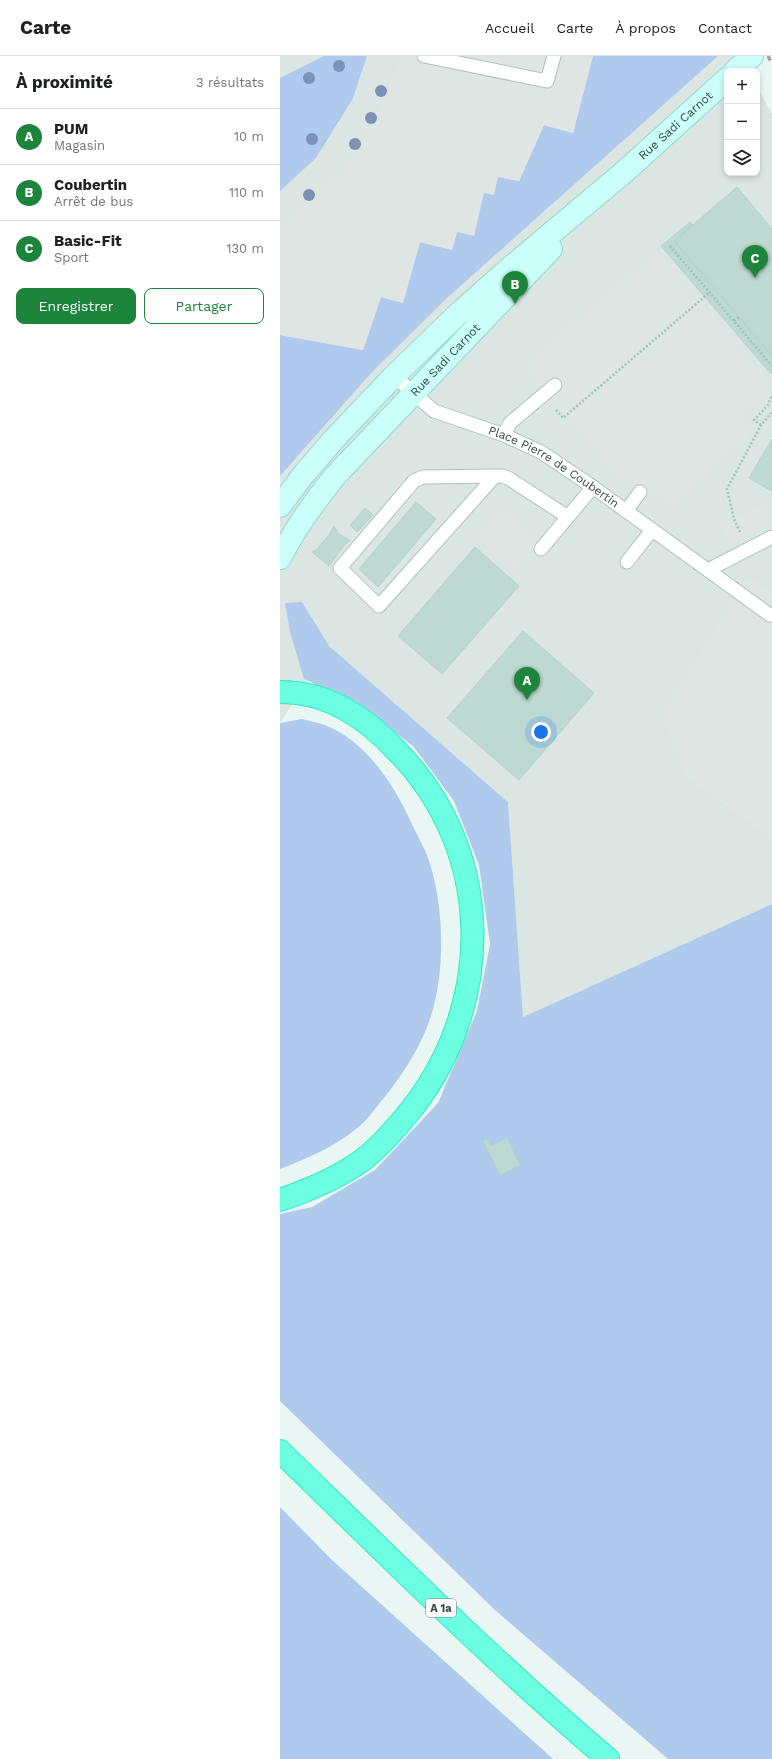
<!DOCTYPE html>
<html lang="fr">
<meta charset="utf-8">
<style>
body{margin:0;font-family:"Work Sans",sans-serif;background:#f2f2f2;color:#202124}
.controls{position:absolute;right:12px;top:12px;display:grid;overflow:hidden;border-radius:8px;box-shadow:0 2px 6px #0003}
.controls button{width:36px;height:36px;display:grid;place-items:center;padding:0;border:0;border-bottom:1px solid #e0e0e0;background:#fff;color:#202124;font:20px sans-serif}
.you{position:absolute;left:261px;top:676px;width:14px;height:14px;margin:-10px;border:3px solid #fff;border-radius:50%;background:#1a73e8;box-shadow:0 0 0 6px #1a73e833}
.badge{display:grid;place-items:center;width:26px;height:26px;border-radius:50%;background:#1c853b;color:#fff;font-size:13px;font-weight:700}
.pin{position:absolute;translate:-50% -33px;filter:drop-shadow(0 1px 2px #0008)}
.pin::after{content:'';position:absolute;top:21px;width:14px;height:12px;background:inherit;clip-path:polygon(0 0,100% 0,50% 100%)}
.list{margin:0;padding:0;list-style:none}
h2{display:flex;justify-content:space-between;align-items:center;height:52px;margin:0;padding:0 16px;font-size:17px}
h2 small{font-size:13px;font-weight:400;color:#757577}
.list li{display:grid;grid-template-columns:26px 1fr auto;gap:12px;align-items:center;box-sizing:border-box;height:56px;padding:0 16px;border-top:1px solid #e0e0e0}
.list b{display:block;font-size:15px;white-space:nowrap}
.list p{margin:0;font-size:13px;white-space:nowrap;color:#757577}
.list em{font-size:13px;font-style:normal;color:#757577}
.actions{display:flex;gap:8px;padding:12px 16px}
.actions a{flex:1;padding:9px 0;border:1px solid #1c853b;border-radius:8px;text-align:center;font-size:14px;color:#1c853b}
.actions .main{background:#1c853b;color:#fff}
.icon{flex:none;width:22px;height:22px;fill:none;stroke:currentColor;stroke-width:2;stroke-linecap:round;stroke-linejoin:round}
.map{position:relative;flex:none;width:492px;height:1703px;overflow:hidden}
header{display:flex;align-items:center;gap:24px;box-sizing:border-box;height:56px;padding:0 20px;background:#fff;border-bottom:1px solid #e0e0e0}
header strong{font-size:19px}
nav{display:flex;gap:22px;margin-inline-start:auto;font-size:14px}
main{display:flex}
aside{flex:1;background:#fff}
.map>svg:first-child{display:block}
.industrial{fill:#dbe6e3}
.green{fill:#b0caed}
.parking{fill:#dfe5e3}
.building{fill:#bed9d2;stroke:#b1d4cb}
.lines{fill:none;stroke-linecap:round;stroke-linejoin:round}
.lane-casing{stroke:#abc3be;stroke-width:15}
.secondary-casing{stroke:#94d6cd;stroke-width:24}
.highway-casing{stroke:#30ebbe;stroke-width:24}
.path{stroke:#9bc6bc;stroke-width:2.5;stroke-dasharray:2 2;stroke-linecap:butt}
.lane{stroke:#fff;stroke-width:13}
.secondary{stroke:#cbfff9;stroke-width:22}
.highway{stroke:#6cffe1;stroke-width:22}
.rail{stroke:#999;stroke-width:3;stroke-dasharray:5 5;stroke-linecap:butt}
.tree{fill:#7d90b6}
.labels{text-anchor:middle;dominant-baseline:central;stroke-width:3;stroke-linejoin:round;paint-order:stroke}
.shield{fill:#fff;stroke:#73817e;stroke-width:1}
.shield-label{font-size:11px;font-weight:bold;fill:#374b46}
.street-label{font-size:12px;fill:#374b46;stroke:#fff}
</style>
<header>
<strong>Carte</strong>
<nav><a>Accueil</a><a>Carte</a><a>À propos</a><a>Contact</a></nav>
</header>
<main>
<aside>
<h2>À proximité<small>3 résultats</small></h2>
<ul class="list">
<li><span class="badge">A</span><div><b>PUM</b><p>Magasin</p></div><em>10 m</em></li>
<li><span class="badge">B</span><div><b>Coubertin</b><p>Arrêt de bus</p></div><em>110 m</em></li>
<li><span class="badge">C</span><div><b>Basic-Fit</b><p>Sport</p></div><em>130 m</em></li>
</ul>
<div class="actions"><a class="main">Enregistrer</a><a>Partager</a></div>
</aside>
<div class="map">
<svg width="492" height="1703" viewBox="0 0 492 1703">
<rect width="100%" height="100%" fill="#eaf6f4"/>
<path class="industrial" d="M0,0H461L447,15V117H477V30L492,58V539L468,522L382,659L408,721L492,781V848L243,961L228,746L49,590L0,667Z"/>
<g class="green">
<path d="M44,0H87L73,42L36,102L0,135V22Z"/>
<path d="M313,0H438L167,242L93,315L0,420V279L83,294L101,241L123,247L140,186L172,194L177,176L204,137L218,121L239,125L264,69L293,77Z"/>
<path d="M22,546L49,590L228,746L243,961L492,848V1703H388L216,1555L0,1345V1158L32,1151L95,1114L158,1047L197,955L210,888L199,809L174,745L134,691L77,647L24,623L10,576L5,547Z"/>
<path d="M22,663C30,665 38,667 45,669C86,685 114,729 131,766C137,779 145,792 149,805C165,852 166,924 147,971C137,997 120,1022 103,1043C97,1050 91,1059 84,1066C61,1088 29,1102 0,1113V667Z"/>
<path d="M0,1451L52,1504L273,1703H0Z"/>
</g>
<g class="parking">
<path d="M122,0H313L293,77L264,69L239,125L218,121L214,139L204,137L194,180L177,176L172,194L140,186L123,247L101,241L83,294L0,279V168L11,161L61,116L91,75Z"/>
<path d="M376,196L489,327V336L461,361L472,377L390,451L376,434L366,442L330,412L275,347H263L246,362L235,352L261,332L242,309Z"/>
<path d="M485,447L491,466L447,488L441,469Z"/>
<path d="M220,452L261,485L237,515L196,481Z"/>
<path d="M468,522L492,539V781L408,721L381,659Z"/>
</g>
<g class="building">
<path d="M457,131L492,173V300L394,185Z"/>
<path d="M410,166L413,169L394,185L492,300L491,318L381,190Z"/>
<path d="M492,383V435L469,422Z"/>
<path d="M136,446L156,463L98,531L79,513Z"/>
<path d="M85,452L93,459L77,476L70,469Z"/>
<path d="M54,470L58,477L70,485L65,488L49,510L32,496L37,493L49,479Z"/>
<path d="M195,491L239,530L162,618L118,580Z"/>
<path d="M243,575L314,637L239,724L167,662Z"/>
<path d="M227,1082L240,1109L220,1119L203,1085L207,1083L211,1090Z"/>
</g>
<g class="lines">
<g class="lane-casing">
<g id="lane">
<path d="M144,0L267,25L274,0"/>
<path id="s1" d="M114,320L154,355L224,379L261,396L313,431L490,559"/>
<path d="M224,379L230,367L275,329"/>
<path d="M215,420L143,421L134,425L60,512L99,550L215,420H222L228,422L288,461"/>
<path d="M346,455L360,436"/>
<path d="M261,493L313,431"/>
<path d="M347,506L372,474"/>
<path d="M428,514L492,481"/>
</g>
</g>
<g class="secondary-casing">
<g id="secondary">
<path d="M455,15L472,0"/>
<path id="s2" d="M0,450L24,418L55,382L114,320L176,260L231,211L343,117L447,23"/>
<path id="s3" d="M0,502C15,472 34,446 55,420L271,193"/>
</g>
</g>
<g class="highway-casing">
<g id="highway">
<path d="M0,636C48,636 85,661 117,695C213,793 216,942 134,1050C119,1069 103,1088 84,1103C59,1122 29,1134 0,1144"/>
<path d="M0,1395C108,1500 214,1606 328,1703"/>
</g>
</g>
<g class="path">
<path d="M390,190L492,310"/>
<path d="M454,265L459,261"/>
<path d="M276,354L283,362L429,237"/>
<path d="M481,369L474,364L488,349L492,339"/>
<path d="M460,476L454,463L447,433L481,369L492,356"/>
</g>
<use href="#lane" class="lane"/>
<use href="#secondary" class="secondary"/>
<use href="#highway" class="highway"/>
<path class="rail" d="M488,0L492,8"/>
</g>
<g class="tree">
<circle cx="59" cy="10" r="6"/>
<circle cx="29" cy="22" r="6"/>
<circle cx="101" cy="35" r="6"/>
<circle cx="91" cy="62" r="6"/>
<circle cx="32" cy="83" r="6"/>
<circle cx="75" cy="88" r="6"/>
<circle cx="29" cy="139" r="6"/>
</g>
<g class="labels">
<rect class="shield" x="146" y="1543" width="30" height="18" rx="3"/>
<g class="shield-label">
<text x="161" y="1552">A 1a</text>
</g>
<g class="street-label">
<text stroke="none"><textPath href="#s2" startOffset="550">Rue Sadi Carnot</textPath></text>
<text stroke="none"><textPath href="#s3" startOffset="259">Rue Sadi Carnot</textPath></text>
<text stroke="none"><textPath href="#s1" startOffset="186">Place Pierre de Coubertin</textPath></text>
</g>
</g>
</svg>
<div class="controls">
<button>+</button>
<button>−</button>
<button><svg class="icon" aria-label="layers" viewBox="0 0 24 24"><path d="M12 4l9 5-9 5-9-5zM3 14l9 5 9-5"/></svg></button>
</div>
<div class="you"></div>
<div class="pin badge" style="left:247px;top:644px">A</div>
<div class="pin badge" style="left:235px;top:248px">B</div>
<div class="pin badge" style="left:475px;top:222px">C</div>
</div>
</main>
